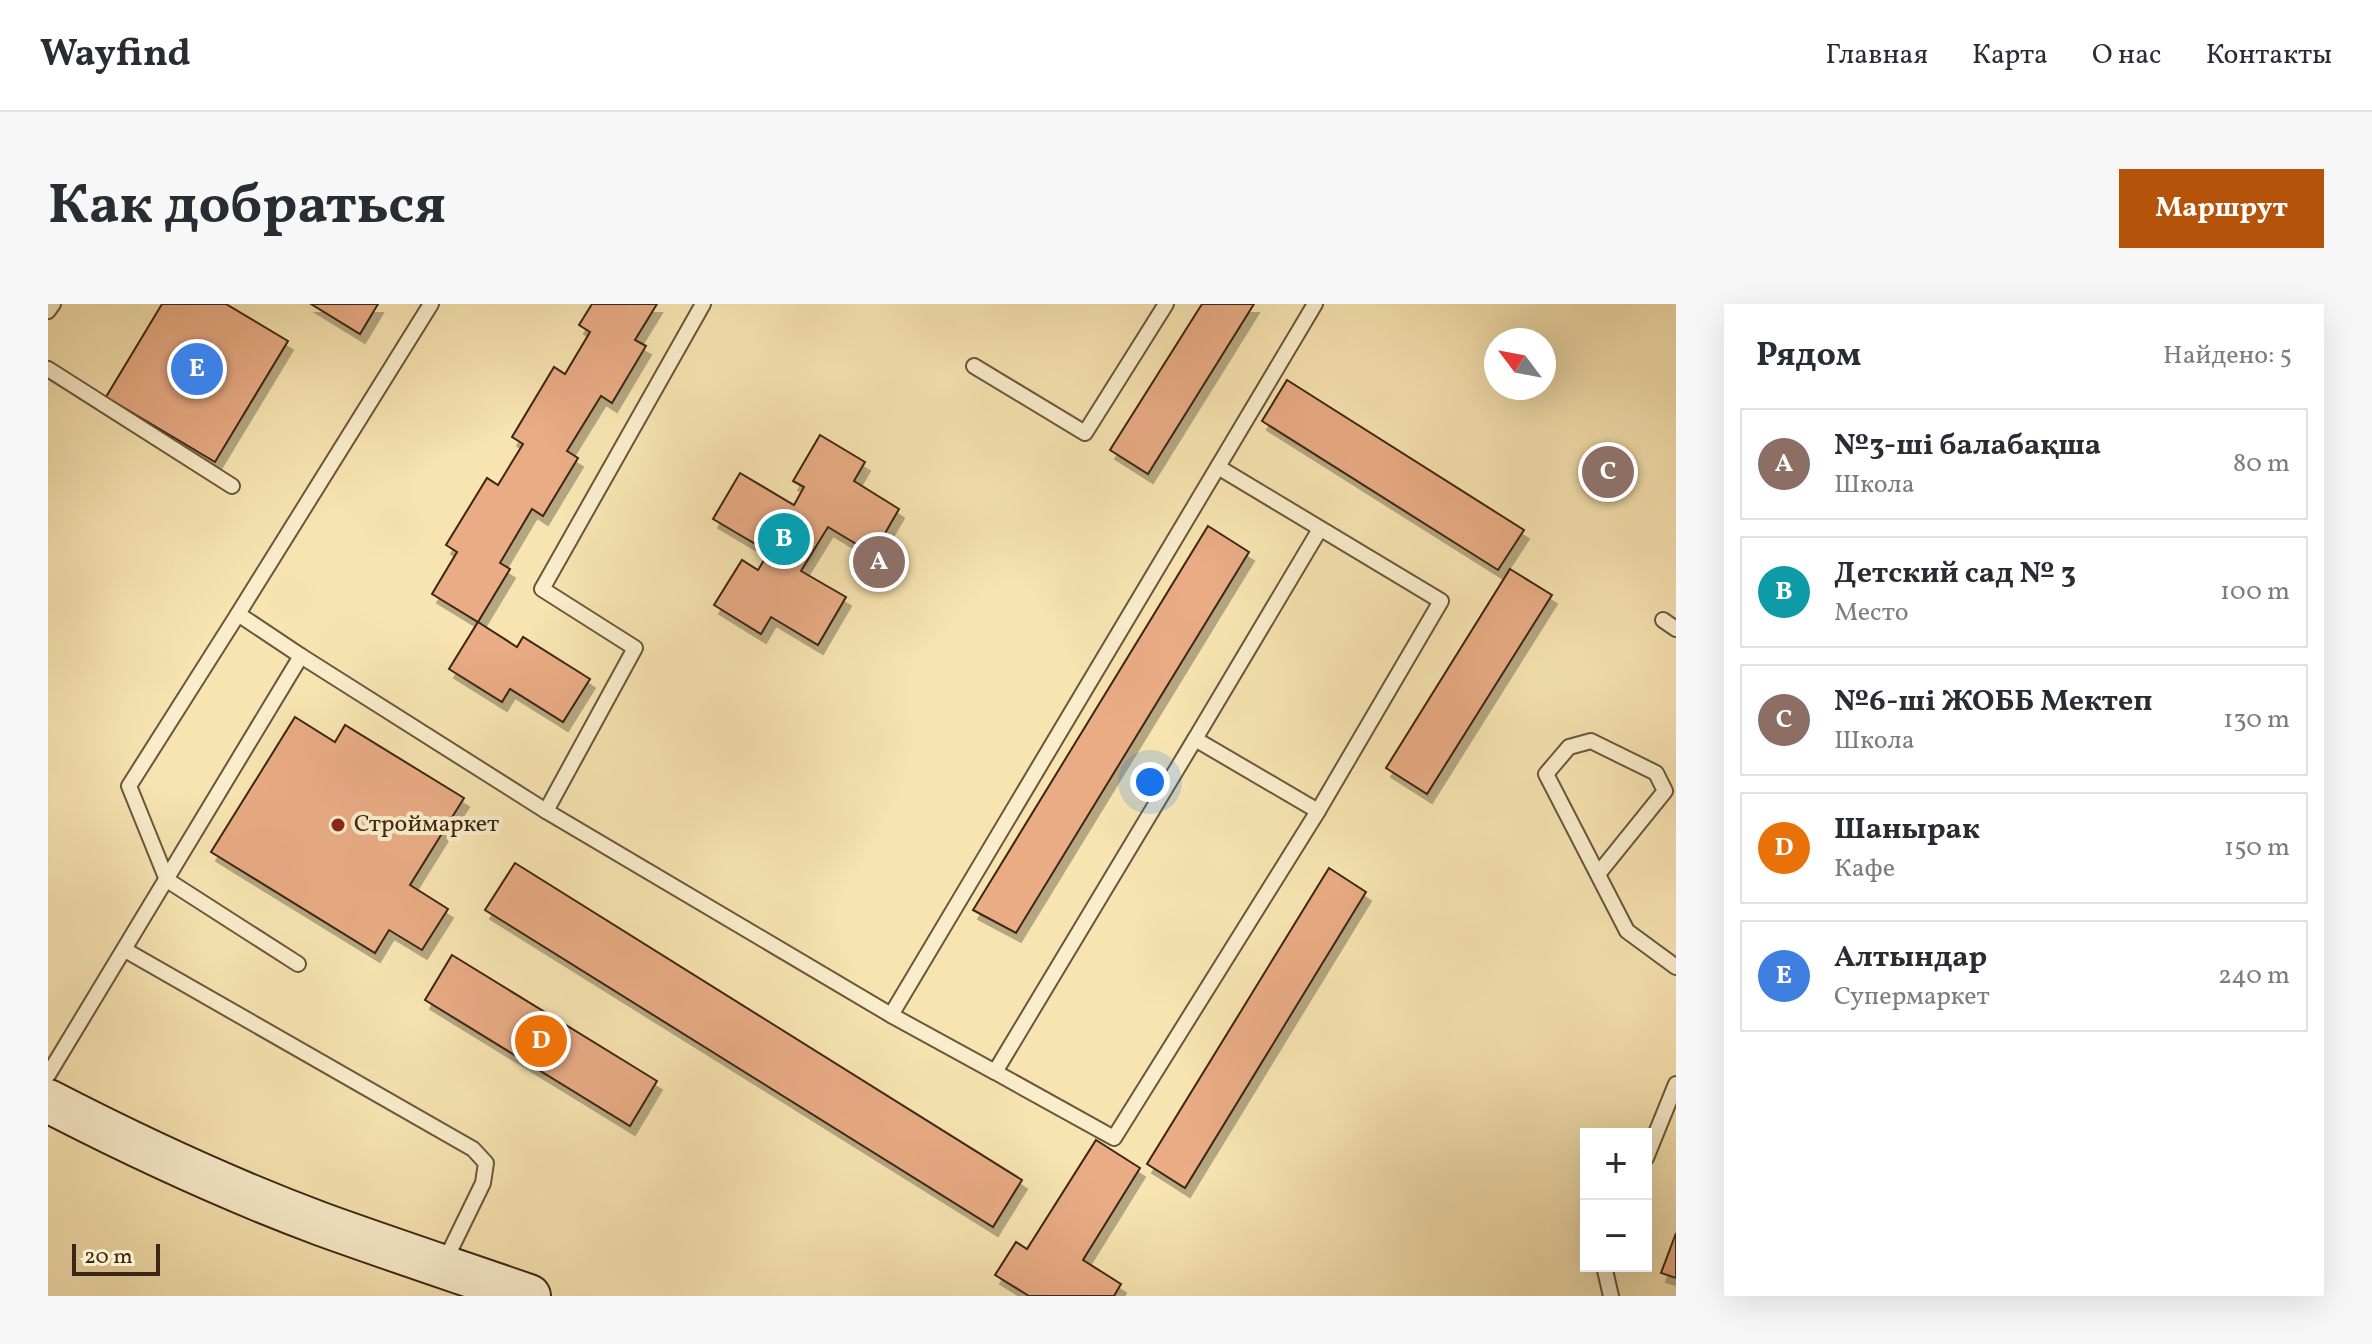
<!DOCTYPE html>
<html lang="ru">
<meta charset="utf-8">
<style>
body{margin:0;font-family:Vollkorn,serif;background:#f7f7f7;color:#2b2b33}
.controls{position:absolute;right:24px;bottom:24px;display:grid;overflow:hidden;border-radius:0px;box-shadow:0 8px 32px #0002}
.controls button{width:72px;height:72px;display:grid;place-items:center;padding:0;border:0;border-bottom:2px solid #e1e1e2;background:#fff;color:#2b2b33;font:40px sans-serif}
.compass{position:absolute;left:1436px;top:24px;width:72px;height:72px;border-radius:50%;background:#fff;box-shadow:0 8px 32px #0002;rotate:302deg}
.scale{position:absolute;left:24px;bottom:20px;width:88px;box-sizing:border-box;padding-left:8px;border:4px solid #3d2614;border-top:0;font-size:22px;line-height:28px;white-space:nowrap;color:#3d2614;-webkit-text-stroke:6px #faedcc;paint-order:stroke}
.you{position:absolute;left:1102px;top:478px;width:28px;height:28px;margin:-20px;border:6px solid #fff;border-radius:50%;background:#1a73e8;box-shadow:0 0 0 12px #1a73e833}
.badge{display:grid;place-items:center;width:52px;height:52px;border-radius:50%;background:#b45309;color:#fff;font-size:26px;font-weight:700}
.pin{position:absolute;translate:-50% -50%;border:4px solid #fff;box-shadow:0 2px 8px #0006}
.list{margin:0;padding:0;list-style:none}
h2{display:flex;justify-content:space-between;align-items:center;height:104px;margin:0;padding:0 32px;font-size:34px}
h2 small{font-size:26px;font-weight:400;color:#7c7c81}
.list li{display:grid;grid-template-columns:52px 1fr auto;gap:24px;align-items:center;box-sizing:border-box;height:112px;margin:0 16px 16px;padding:0 16px;border:2px solid #e1e1e2;border-radius:0px}
.list b{display:block;font-size:30px;white-space:nowrap}
.list p{margin:0;font-size:26px;white-space:nowrap;color:#7c7c81}
.list em{font-size:26px;font-style:normal;color:#7c7c81}
.map{position:relative;flex:none;width:1628px;height:992px;overflow:hidden;border-radius:0px}
header{display:flex;align-items:center;gap:48px;box-sizing:border-box;height:112px;padding:0 40px;background:#fff;border-bottom:2px solid #e1e1e2}
header strong{font-size:38px}
nav{display:flex;gap:44px;margin-inline-start:auto;font-size:28px}
.intro{display:flex;align-items:center;justify-content:space-between;box-sizing:border-box;height:192px;padding:0 48px}
h1{margin:0;font-size:56px}
.button{padding:20px 36px;border-radius:0px;background:#b45309;color:#fff;font-size:28px;font-weight:700}
main{display:flex;gap:48px;padding:0 48px}
aside{flex:1;background:#fff;border-radius:0px;box-shadow:0 8px 32px #0002}
.map>svg:first-child{display:block}
.building{fill:#e9ac85;stroke:#3d2614;stroke-width:2;filter:url(#shadow)}
.lines{fill:none;stroke-linecap:round;stroke-linejoin:round}
.lane-casing{stroke:#6c563b;stroke-width:18}
.secondary-casing{stroke:#3d2614;stroke-width:46}
.lane{stroke:#faedcc;stroke-width:14}
.secondary{stroke:#faedcc;stroke-width:42}
.poi-dot{fill:#8f2418;stroke:#faedcc;stroke-width:3}
.labels{text-anchor:middle;dominant-baseline:central;stroke-width:8;stroke-linejoin:round;paint-order:stroke}
.poi-label{font-size:24px;fill:#3d2614;stroke:#faedcc;text-anchor:start}
</style>
<header>
<strong>Wayfind</strong>
<nav><a>Главная</a><a>Карта</a><a>О нас</a><a>Контакты</a></nav>
</header>
<div class="intro"><h1>Как добраться</h1><a class="button">Маршрут</a></div>
<main>
<div class="map">
<svg width="1628" height="992" viewBox="0 0 1628 992">
<defs>
<filter id="shadow"><feDropShadow dx="5" dy="9" stdDeviation="0" flood-color="#0004"/></filter>
</defs>
<rect width="100%" height="100%" fill="#f7e4b1"/>
<filter id="stains"><feTurbulence type="fractalNoise" baseFrequency=".0025" numOctaves="4"/><feColorMatrix values="0 0 0 0 .2 0 0 0 0 .09 0 0 0 0 .02 0 0 0 .5 -.17"/></filter>
<radialGradient id="worn" r=".72"><stop offset=".6" stop-color="#630" stop-opacity="0"/><stop offset="1" stop-color="#630" stop-opacity=".3"/></radialGradient>
<g class="building">
<path d="M114,0H178L240,37L167,158L58,93Z"/>
<path d="M263,0H330L312,30Z"/>
<path d="M544,0H609L587,36L598,42L564,99L553,92L519,147L530,154L495,212L484,205L452,259L462,265L430,318L384,290L409,248L398,241L439,174L450,181L475,140L464,133L506,63L517,70L542,28L531,21Z"/>
<path d="M1154,0H1206L1100,170L1062,146Z"/>
<path d="M1239,76L1476,226L1450,266L1214,117Z"/>
<path d="M772,131L817,158L806,177L851,205L825,250L780,223L753,267L798,293L770,341L723,313L713,330L666,301L694,256L710,266L721,248L665,215L692,169L746,201L756,183L745,177Z"/>
<path d="M1160,222L1201,248L968,629L925,606Z"/>
<path d="M1462,265L1504,291L1379,490L1338,464Z"/>
<path d="M430,318L469,343L475,333L542,375L515,418L462,385L454,398L401,365Z"/>
<path d="M247,413L287,438L297,421L416,494L362,581L400,605L374,646L341,626L327,649L163,548Z"/>
<path d="M467,559L974,876L945,923L437,606Z"/>
<path d="M1281,564L1318,588L1137,884L1099,860Z"/>
<path d="M404,651L609,777L582,822L377,696Z"/>
<path d="M1048,836L1092,864L1035,956L1073,980L1066,992H981L947,971L968,938L979,945Z"/>
<path d="M1628,929V974L1613,969Z"/>
</g>
<g class="lines">
<g class="lane-casing">
<g id="lane">
<path d="M0,7L5,0"/>
<path d="M926,62L1037,129L1118,0"/>
<path d="M0,65L184,182"/>
<path d="M190,310L81,482L119,576L250,660"/>
<path d="M1615,316L1628,325"/>
<path d="M253,352L498,507L843,711L1267,0"/>
<path d="M1147,435L1272,225"/>
<path d="M498,507L587,344L494,285L655,0"/>
<path d="M1550,570L1617,487L1608,469L1543,437L1521,443L1498,470L1579,627L1628,663"/>
<path d="M77,646L425,845L438,859L435,879L395,961"/>
<path d="M843,711L947,768L1147,435L1270,507L1393,297L1170,163"/>
<path d="M947,768L1066,834L1270,507"/>
<path d="M0,771L253,352L190,310L383,0"/>
<path d="M1598,854L1628,780"/>
<path d="M1556,962L1563,992"/>
</g>
</g>
<g class="secondary-casing">
<path id="secondary" d="M0,797C89,843 179,885 273,920C342,945 412,968 481,992"/>
</g>
<use href="#lane" class="lane"/>
<use href="#secondary" class="secondary"/>
</g>
<circle class="poi-dot" cx="290" cy="521" r="8"/>
<g class="labels">
<g class="poi-label">
<text x="306" y="521">Строймаркет</text>
</g>
</g>
<rect width="100%" height="100%" filter="url(#stains)"/>
<rect width="100%" height="100%" fill="url(#worn)"/>
</svg>
<div class="controls">
<button>+</button>
<button>−</button>
</div>
<svg class="compass" viewBox="-18 -18 36 36"><path d="M0-13l5 13h-10z" fill="#e53935"/><path d="M0 13l5-13h-10z" fill="#7c7c81"/></svg>
<div class="scale">20 m</div>
<div class="you"></div>
<div class="pin badge" style="left:831px;top:258px;background:#8d6e63">A</div>
<div class="pin badge" style="left:736px;top:235px;background:#0f9aa8">B</div>
<div class="pin badge" style="left:1560px;top:168px;background:#8d6e63">C</div>
<div class="pin badge" style="left:493px;top:737px;background:#e8710a">D</div>
<div class="pin badge" style="left:149px;top:65px;background:#3f7fe0">E</div>
</div>
<aside>
<h2>Рядом<small>Найдено: 5</small></h2>
<ul class="list">
<li><span class="badge" style="background:#8d6e63">A</span><div><b>№3-ші балабақша</b><p>Школа</p></div><em>80 m</em></li>
<li><span class="badge" style="background:#0f9aa8">B</span><div><b>Детский сад № 3</b><p>Место</p></div><em>100 m</em></li>
<li><span class="badge" style="background:#8d6e63">C</span><div><b>№6-ші ЖОББ Мектеп</b><p>Школа</p></div><em>130 m</em></li>
<li><span class="badge" style="background:#e8710a">D</span><div><b>Шанырак</b><p>Кафе</p></div><em>150 m</em></li>
<li><span class="badge" style="background:#3f7fe0">E</span><div><b>Алтындар</b><p>Супермаркет</p></div><em>240 m</em></li>
</ul>
</aside>
</main>
